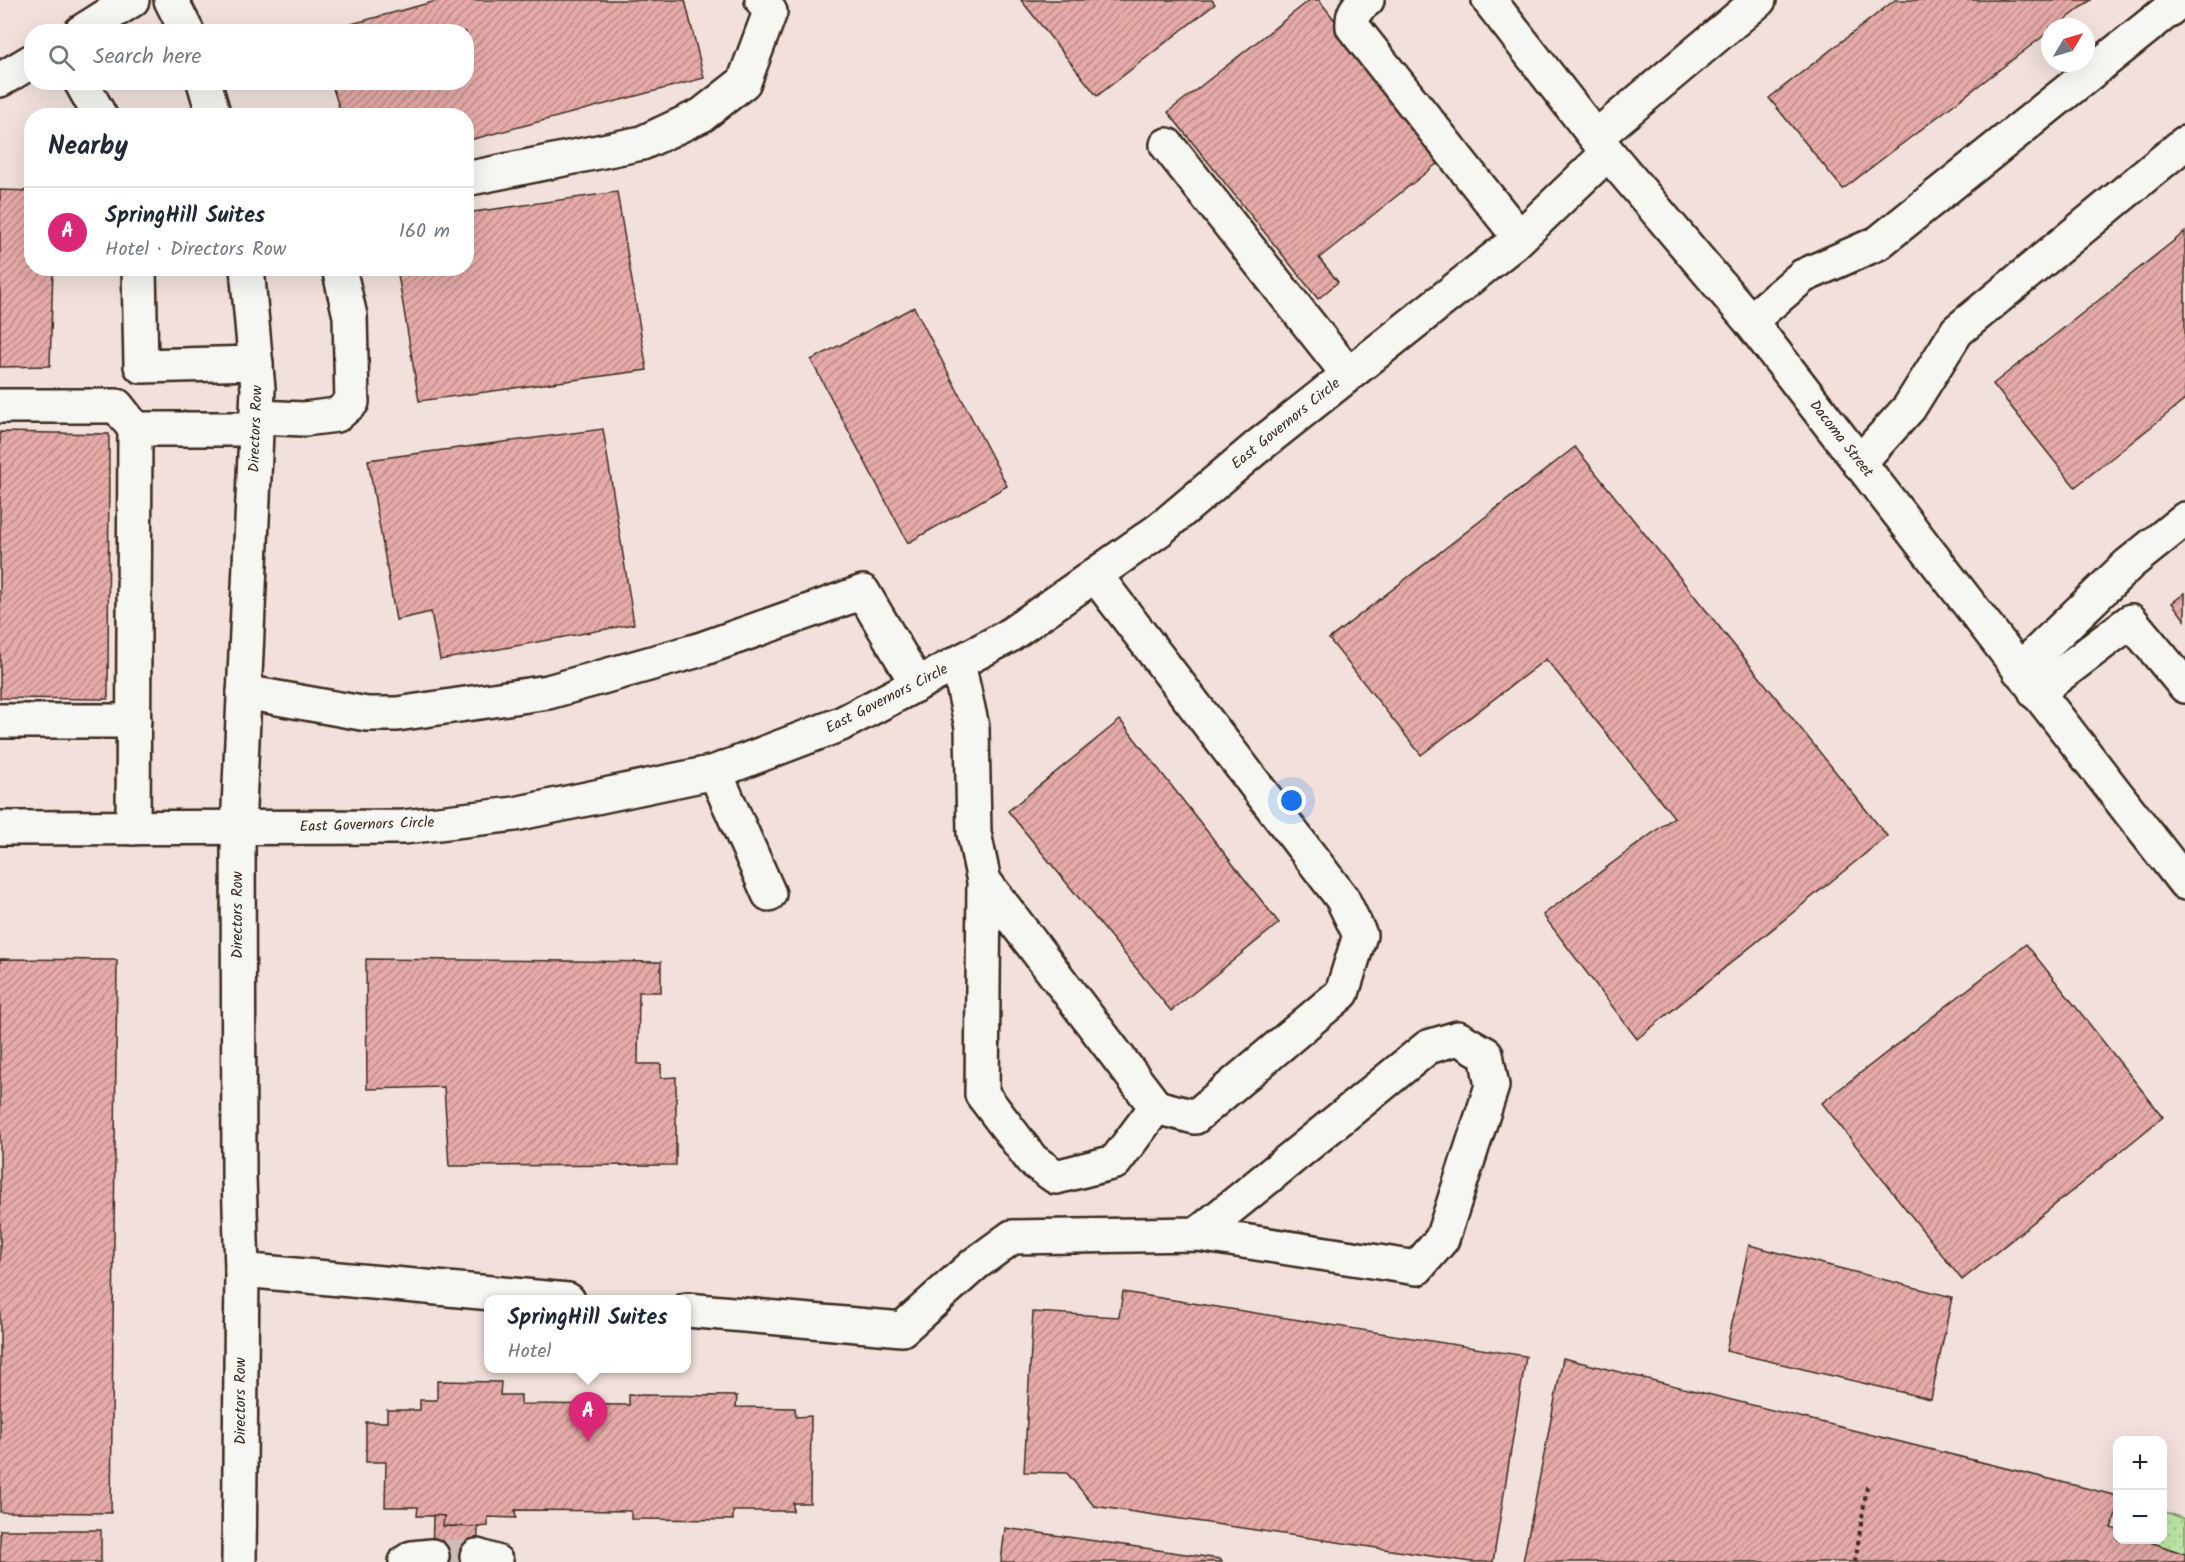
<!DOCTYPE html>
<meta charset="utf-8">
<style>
body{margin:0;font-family:Kalam,sans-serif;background:#f2f2f3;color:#1f2937}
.controls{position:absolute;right:18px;bottom:18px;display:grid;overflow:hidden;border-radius:12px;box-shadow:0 6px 24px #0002}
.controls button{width:54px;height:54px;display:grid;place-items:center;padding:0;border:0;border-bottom:2px solid #e0e1e3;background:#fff;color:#1f2937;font:30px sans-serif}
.compass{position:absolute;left:2041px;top:18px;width:54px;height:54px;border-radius:50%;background:#fff;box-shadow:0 6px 24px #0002;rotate:52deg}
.you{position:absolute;left:1292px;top:801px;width:21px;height:21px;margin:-15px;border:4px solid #fff;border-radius:50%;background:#1a73e8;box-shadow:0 0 0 9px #1a73e833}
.badge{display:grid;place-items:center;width:39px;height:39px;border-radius:50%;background:#db2777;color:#fff;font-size:20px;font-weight:700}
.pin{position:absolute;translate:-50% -50px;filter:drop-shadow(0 2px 3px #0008)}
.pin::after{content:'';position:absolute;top:32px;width:21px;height:18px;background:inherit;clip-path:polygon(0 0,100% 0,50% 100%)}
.popup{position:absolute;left:484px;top:1295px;width:207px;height:78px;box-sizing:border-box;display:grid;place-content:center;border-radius:12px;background:#fff;filter:drop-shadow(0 2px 4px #0005);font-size:20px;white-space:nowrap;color:#747a83}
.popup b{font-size:22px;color:#1f2937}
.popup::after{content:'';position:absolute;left:50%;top:100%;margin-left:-12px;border:12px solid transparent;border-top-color:#fff}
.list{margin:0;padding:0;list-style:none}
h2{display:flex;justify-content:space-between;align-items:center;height:78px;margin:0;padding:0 24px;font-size:26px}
h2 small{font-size:20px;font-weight:400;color:#747a83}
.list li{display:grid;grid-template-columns:39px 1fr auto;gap:18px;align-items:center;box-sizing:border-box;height:90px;padding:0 24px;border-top:2px solid #e0e1e3}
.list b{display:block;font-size:22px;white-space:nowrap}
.list p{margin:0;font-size:20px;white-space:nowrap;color:#747a83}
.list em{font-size:20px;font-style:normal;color:#747a83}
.icon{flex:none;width:33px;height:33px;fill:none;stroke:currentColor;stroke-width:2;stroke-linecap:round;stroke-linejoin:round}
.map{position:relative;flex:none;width:2185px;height:1562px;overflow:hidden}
.search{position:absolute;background:#fff;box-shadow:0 6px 24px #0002;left:24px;top:24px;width:450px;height:66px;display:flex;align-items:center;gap:15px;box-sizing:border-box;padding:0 21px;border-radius:24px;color:#747a83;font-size:22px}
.panel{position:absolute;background:#fff;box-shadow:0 6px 24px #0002;left:24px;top:108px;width:450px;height:168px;border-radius:24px}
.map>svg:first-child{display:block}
.park{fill:url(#park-dots);stroke:#7b8861;stroke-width:1.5}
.building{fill:url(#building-hatch);stroke:#3b2a1e;stroke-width:1.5}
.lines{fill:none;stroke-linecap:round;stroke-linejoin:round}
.minor-tunnel{stroke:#cdbcb6;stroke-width:33;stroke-dasharray:33 16;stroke-linecap:butt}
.minor-casing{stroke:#3b2a1e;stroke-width:38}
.major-casing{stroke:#3b2a1e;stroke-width:38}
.path{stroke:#3b2a1e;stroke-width:4;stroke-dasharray:4.5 4.5;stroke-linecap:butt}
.minor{stroke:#f6f6f2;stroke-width:33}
.major{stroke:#f6f6f2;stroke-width:33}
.labels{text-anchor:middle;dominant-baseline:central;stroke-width:4.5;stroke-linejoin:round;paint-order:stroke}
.street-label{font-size:15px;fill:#3b2a1e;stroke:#f6f6f2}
</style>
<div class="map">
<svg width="2185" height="1562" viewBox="0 0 2185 1562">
<defs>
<pattern id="park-dots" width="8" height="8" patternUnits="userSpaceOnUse" patternTransform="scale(1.5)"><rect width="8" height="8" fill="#bbe7a4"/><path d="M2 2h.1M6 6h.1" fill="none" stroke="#a2c68d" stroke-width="1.8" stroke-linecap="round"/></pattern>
<pattern id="building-hatch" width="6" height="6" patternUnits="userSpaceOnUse" patternTransform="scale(1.5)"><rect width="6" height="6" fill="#e6aba8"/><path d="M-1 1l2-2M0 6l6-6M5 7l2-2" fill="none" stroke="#bc8b88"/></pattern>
</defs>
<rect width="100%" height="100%" fill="#f1e0dc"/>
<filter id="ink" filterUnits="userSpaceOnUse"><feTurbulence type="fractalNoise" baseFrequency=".0167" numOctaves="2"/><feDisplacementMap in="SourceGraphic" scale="12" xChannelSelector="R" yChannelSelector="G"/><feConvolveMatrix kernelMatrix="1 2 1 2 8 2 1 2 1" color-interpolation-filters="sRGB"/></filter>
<g filter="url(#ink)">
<path class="park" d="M2163,1511L2185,1519V1554L2144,1540H2162Z"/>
<g class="building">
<path d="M440,0H685L704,78L466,141V116H342L331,82H466V32H322Z"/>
<path d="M1021,0H1212L1215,4L1097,96Z"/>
<path d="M1310,0H1319L1443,159L1319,258L1338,282L1318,299L1168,112Z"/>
<path d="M1895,0H2091L2056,27H2050V31L1843,189L1769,98Z"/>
<path d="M0,190L32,191V268H53L50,366L0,367Z"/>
<path d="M617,192L647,370L419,401L397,268H466V213Z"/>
<path d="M2185,232V400L2075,487L1993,384Z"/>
<path d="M914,307L1007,486L908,543L811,360Z"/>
<path d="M603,429L634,624L440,660L431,612L396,620L368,460Z"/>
<path d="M0,432L109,434L108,699L0,698Z"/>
<path d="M1575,447L1887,836L1637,1039L1543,915L1674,817L1546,659L1421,755L1329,639Z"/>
<path d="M2185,593V620L2172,603Z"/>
<path d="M1120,720L1279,923L1171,1011L1008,811Z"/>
<path d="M2026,944L2163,1117L1962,1280L1822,1103Z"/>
<path d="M0,959L117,960L111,1513L0,1512Z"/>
<path d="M366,959L661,962V992H639L638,1064H661V1078L676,1077V1165L449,1166L444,1087L367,1089Z"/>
<path d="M1749,1245L1952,1297L1931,1399L1726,1351Z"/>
<path d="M1123,1292L1526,1356L1493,1562H1471L1094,1506L1067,1473L1024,1472L1033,1312L1119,1317Z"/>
<path d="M1563,1358L2118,1496V1509L2111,1528L2118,1530V1540H2144L2185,1554V1562H1523Z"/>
<path d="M437,1381L501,1382L500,1395H521V1404L629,1405V1395L737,1396L736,1407L795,1408L796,1417L811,1416L810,1503H793V1511H733V1520L631,1519V1511L515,1510L516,1518L488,1517V1526L478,1527L443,1526L444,1516H417L418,1507H385L386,1462H366V1422H387V1410H420V1400H437Z"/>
<path d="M433,1515L444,1516L443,1526L478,1527L477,1562H432Z"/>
<path d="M1005,1528L1220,1559L1222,1562H1001Z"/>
<rect x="0" y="1530" width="101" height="32"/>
</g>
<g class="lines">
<path class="minor-tunnel" d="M432,1556H477"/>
<g class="minor-casing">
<g id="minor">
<path d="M171,0L187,32"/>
<path d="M1367,0C1356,8 1352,13 1353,27L1519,237"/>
<path d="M81,32L132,0"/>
<path d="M0,80L32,61"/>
<path d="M81,82L100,116"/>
<path d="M204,82L214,116"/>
<path d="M1596,137L1759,0"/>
<path d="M1167,145L1348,374"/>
<path d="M466,179L642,143L702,115L744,82L770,12L762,0"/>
<path d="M139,268L141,366L256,363"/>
<path d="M1750,321L1803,276L1878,243L2181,0"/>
<path d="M0,406H117L135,429"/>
<path d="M257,417L304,419L337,415L352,402L350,316L339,268"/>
<path d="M1859,463L1909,408L1957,331L2185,143"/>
<path d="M1095,575L1342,898L1360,935L1342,993L1195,1117L1156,1107"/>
<path d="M958,663L972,727L974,833L984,881L982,1094L1032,1160L1056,1177L1115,1162L1156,1107L984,881"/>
<path d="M2019,670L2129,564L2185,519"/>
<path d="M244,692L367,714H397L548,692L699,650L863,592L917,684"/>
<path d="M2036,693L2131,621L2185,686"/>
<path d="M0,721H134"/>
<path d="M715,772L769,894"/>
<path d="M0,828L404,827L515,814L715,772L841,724L1007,637L1159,530L1256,448L1514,243L1608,153"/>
<path d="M133,828L135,429H257"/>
<path d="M242,1270L568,1300"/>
<path d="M687,1310L902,1329L975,1264L1012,1237L1198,1234L1417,1268L1442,1239L1492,1086L1486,1054L1458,1038L1428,1047L1198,1234"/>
<path d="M477,1556L496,1562"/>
<path d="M239,1562L242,1270L239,1177L238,829L258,389L247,268"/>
<path d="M406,1562L412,1558L432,1556"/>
</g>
</g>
<g class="major-casing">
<path id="major" d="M1489,0L1608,153L1750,321L2185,883"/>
</g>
<path class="path" d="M1855,1562L1867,1486"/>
<use href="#minor" class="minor"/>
<use href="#major" class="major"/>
</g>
</g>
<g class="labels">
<g class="street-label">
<text transform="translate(1286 424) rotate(-39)">East Governors Circle</text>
<text transform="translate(256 429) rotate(-88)">Directors Row</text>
<text transform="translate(1841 439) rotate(52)">Dacoma Street</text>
<text transform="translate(887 699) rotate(-27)">East Governors Circle</text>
<text transform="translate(367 825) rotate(-2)">East Governors Circle</text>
<text transform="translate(238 915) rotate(-90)">Directors Row</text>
<text transform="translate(241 1401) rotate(-90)">Directors Row</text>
</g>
</g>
</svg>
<div class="controls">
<button>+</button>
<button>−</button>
</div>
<svg class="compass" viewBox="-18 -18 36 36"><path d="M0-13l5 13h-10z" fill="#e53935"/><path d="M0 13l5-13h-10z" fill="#747a83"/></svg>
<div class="you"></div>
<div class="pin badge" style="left:588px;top:1442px">A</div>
<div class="popup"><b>SpringHill Suites</b>Hotel</div>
<div class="search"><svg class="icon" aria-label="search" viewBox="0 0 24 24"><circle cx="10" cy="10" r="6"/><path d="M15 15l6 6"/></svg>Search here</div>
<section class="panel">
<h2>Nearby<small></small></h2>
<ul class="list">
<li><span class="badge">A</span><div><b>SpringHill Suites</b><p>Hotel · Directors Row</p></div><em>160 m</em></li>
</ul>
</section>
</div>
